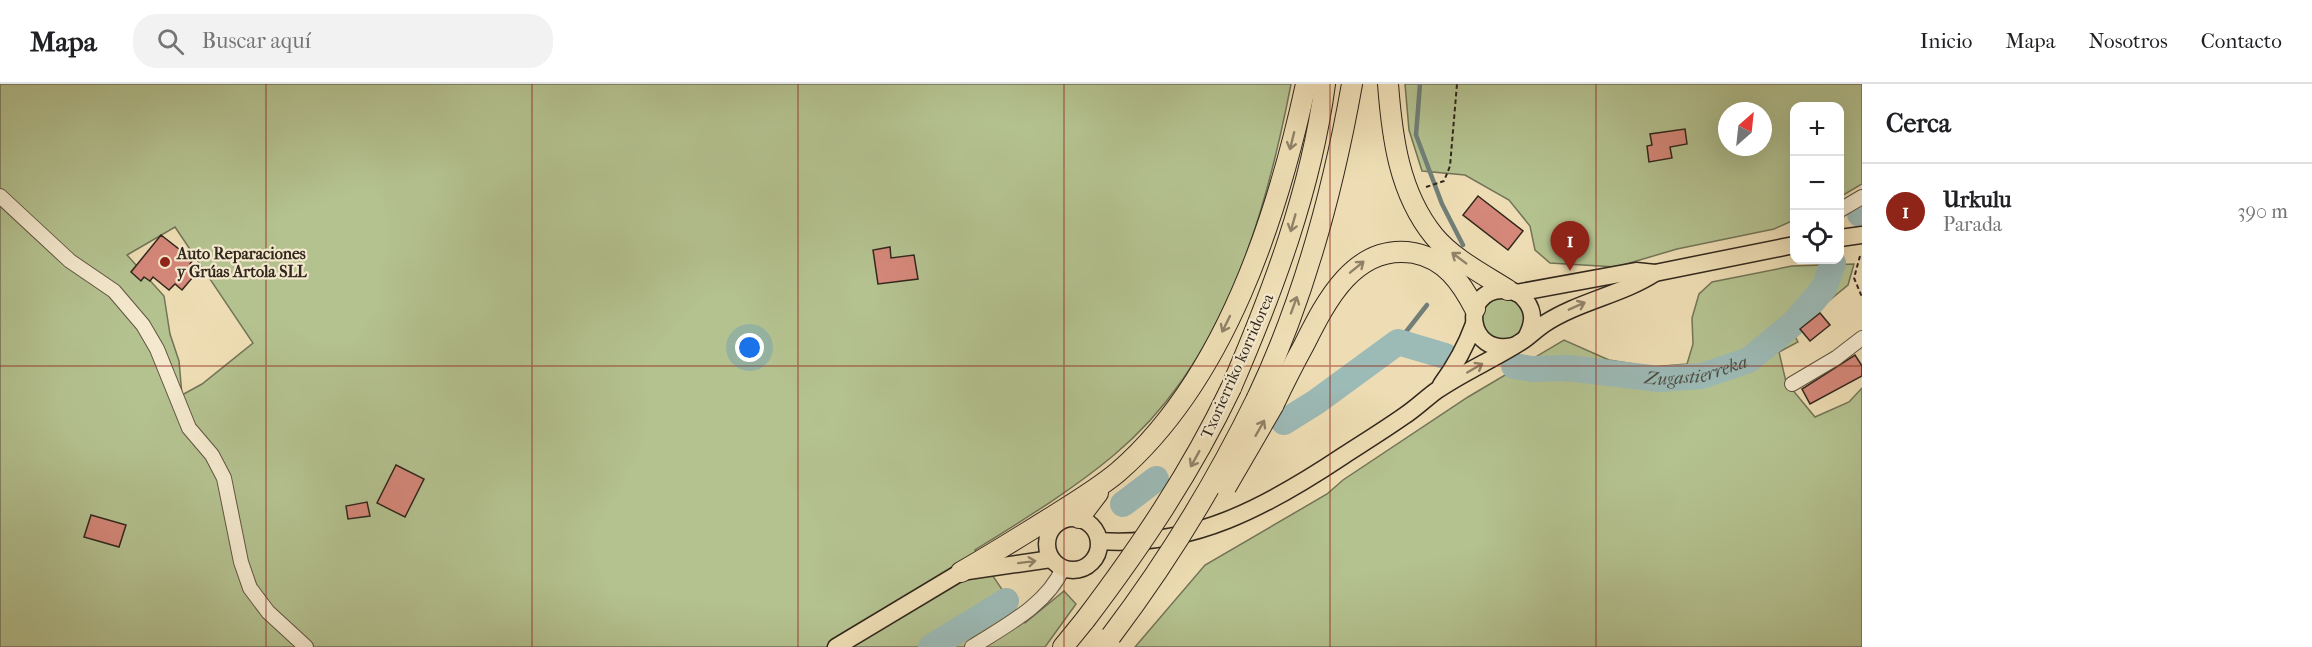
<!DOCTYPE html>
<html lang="es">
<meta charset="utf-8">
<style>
body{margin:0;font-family:"IM FELL French Canon",serif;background:#f2f2f2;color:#202124}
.controls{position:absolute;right:18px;top:18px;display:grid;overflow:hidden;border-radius:12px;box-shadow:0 6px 24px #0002}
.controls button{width:54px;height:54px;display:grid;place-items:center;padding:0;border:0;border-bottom:2px solid #e0e0e0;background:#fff;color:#202124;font:30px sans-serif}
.compass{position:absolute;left:1718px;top:18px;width:54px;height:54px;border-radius:50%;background:#fff;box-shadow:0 6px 24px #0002;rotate:27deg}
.you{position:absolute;left:750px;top:264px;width:21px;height:21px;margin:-15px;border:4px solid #fff;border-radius:50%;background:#1a73e8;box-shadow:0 0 0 9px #1a73e833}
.badge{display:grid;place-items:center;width:39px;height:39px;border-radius:50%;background:#8f2418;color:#fff;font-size:20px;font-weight:700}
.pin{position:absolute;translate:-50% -50px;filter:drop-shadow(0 2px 3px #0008)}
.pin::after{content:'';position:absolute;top:32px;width:21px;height:18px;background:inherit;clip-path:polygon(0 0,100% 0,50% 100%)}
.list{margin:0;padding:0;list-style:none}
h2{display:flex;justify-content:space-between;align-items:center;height:78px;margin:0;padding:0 24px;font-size:26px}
h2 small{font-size:20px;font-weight:400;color:#757577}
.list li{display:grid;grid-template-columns:39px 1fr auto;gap:18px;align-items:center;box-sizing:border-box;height:96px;padding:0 24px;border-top:2px solid #e0e0e0}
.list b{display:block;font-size:22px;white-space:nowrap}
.list p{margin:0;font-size:20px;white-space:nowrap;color:#757577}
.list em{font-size:20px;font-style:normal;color:#757577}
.icon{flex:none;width:33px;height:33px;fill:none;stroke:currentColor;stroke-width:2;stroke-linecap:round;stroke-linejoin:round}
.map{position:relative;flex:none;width:1862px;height:563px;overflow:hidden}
header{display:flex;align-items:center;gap:36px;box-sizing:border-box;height:84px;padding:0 30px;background:#fff;border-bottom:2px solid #e0e0e0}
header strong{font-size:28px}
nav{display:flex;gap:33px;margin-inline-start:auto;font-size:21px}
.search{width:420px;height:54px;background:#f2f2f2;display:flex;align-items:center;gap:15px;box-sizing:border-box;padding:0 21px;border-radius:24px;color:#757577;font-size:22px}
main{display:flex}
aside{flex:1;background:#fff}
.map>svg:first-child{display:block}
.green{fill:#b4c290;stroke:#727456;stroke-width:1.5;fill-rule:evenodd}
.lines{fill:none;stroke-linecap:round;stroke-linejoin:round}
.stream{stroke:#717f78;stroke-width:4.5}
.river{stroke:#9cbab6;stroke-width:26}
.building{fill:#d5887a;stroke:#31271c;stroke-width:1.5}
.minor-casing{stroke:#605442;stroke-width:16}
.major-casing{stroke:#31271c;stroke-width:19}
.highway-casing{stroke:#31271c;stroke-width:22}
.path{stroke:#31271c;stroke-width:2;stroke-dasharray:4.5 3;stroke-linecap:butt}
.minor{stroke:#f4e9ce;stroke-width:14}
.major{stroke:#eeddb4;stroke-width:16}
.highway{stroke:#eeddb4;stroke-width:20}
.highway-bridge-casing{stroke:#31271c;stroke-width:22;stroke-linecap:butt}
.highway-bridge{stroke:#eeddb4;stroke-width:20}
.oneway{stroke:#908268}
.grid{fill:none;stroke:#8f2418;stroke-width:1.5;stroke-opacity:0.55}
.poi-dot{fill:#8f2418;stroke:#f4e9ce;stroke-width:2}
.labels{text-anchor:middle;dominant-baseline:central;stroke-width:4.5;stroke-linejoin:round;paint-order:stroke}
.poi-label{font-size:16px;font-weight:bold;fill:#31271c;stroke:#f4e9ce;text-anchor:start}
.street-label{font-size:16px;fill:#31271c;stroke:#f4e9ce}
.water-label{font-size:18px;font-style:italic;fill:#4c4c42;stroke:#f4e9ce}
</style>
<header>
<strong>Mapa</strong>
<div class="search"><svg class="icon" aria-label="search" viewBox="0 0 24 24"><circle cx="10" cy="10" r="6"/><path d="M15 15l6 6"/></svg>Buscar aquí</div>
<nav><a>Inicio</a><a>Mapa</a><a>Nosotros</a><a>Contacto</a></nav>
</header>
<main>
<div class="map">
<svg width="1862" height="563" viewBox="0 0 1862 563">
<rect width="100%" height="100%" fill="#eeddb4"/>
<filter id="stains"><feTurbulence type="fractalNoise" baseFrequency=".00333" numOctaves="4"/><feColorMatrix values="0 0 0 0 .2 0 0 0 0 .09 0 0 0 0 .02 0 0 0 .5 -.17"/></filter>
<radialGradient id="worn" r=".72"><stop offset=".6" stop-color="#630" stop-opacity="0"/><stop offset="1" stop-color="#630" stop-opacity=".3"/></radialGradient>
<g class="green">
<path d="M0,0H1291C1265,135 1224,279 1114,371C1071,407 1023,436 975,466L1025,539L1064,507L1076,520L1045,563H0ZM175,143L253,259L202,300L182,311L179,277L170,250L164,212L127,171Z"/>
<path d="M1405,0H1862V100L1840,113V22H1794V136L1774,145L1677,165L1616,183L1550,179L1535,166L1530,142L1509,116L1465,91L1422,87L1409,46ZM1727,27H1763V63H1727Z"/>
<path d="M1854,180L1848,201L1792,247L1798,258L1779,268L1786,298L1815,333L1849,318L1862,304V563H1135L1205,481L1327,410L1343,396L1468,313L1564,256L1609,276L1652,283L1687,280L1693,260L1692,234L1699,210L1712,198L1792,182Z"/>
<circle cx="1503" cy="235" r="21"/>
</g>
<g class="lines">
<g class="stream">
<path d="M1420,0L1416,51L1442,120L1463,161"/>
<path d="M1398,258L1427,221"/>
</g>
<g class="river">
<path d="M1860,130L1862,128"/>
<path id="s1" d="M1514,282L1532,285L1568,284L1659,295L1702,292L1749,276L1795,238L1824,204L1833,179"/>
<path d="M1284,338L1316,318L1398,258L1445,272"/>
<path d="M1123,420L1156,395"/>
<path d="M931,563L1006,517"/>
</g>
</g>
<g class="building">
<path d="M1685,45L1687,60L1670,63L1672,74L1649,78L1647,62L1652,61L1650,50Z"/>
<path d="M1478,112L1523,147L1508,166L1463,131Z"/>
<path d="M161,151L193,176L190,180L198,187L182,206L175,200L169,206L153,193L150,197L144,193L141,197L131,188Z"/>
<path d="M890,163L891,174L914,171L918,195L878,200L873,166Z"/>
<path d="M1820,229L1830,241L1810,257L1800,245Z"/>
<path d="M1855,271L1862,282V292L1810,320L1802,305Z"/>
<path d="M396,381L424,395L405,433L377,419Z"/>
<path d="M367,418L370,432L348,435L346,422Z"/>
<path d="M91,431L126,441L119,463L84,453Z"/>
</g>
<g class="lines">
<g class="minor-casing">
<g id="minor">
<path d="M0,112L70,177L114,207L143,241L157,265L189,344L212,371L224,394L241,478L250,504L268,528L306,563"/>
<path d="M1840,126L1862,113"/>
<path d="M1792,300L1836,274L1862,254"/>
<path d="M972,563C1005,542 1047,521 1063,484"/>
</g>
</g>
<g class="major-casing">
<g id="major">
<path d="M1840,154L1862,151"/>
<path d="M1516,209L1636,187L1655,189L1794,161"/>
<path d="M1513,262C1467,273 1460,207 1502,206C1512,205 1521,210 1526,217C1535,229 1533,240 1527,252"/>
<path d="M1441,301C1455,282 1466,262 1474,240"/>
<circle cx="1073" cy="460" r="26"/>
<path d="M1099,457C1192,464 1268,422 1343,372C1363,359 1384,346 1404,332C1415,325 1425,315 1436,307C1462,289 1492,276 1519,259C1528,254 1535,246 1544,240C1579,217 1621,211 1655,189"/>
<path d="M836,563L961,488L1051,475"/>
</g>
</g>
<g class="highway-casing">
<g id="highway">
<path d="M1388,0C1392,53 1399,109 1434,152C1453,175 1483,190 1508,206"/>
<path d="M1231,304C1273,207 1311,106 1325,0"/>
<path d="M1257,314C1304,215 1333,107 1352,0"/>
<path d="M1273,322C1283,301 1293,281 1304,261C1326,217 1355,159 1414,169C1445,175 1461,198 1475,225"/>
<path d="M1079,434L1098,409"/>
<path d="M961,488C994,469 1026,449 1058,429C1079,416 1100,403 1118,388C1225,295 1277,134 1306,0"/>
<path d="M1063,563L1085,536"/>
</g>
</g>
<g class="path">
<path d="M1426,103L1444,97L1450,82L1457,0"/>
<path d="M1860,172L1854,194L1862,213"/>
</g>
<use href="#minor" class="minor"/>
<use href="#major" class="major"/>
<use href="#highway" class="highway"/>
<g class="highway-bridge-casing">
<g id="highway-bridge">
<path d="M1226,403L1273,322"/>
<path d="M1085,536C1141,462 1191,388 1231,304"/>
<path d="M1111,552C1167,478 1216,398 1257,314"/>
</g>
</g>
<use href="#highway-bridge" class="highway-bridge"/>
</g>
<defs><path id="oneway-shaft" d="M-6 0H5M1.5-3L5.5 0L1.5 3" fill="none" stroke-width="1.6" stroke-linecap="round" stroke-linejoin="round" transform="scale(1.5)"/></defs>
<g class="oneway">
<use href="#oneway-shaft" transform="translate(1292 57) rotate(104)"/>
<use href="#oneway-shaft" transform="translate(1293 139) rotate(106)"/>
<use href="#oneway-shaft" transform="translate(1459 174) rotate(-143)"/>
<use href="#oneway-shaft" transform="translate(1357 183) rotate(-39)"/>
<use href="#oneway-shaft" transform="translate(1294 221) rotate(-70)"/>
<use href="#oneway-shaft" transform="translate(1577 222) rotate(-24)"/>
<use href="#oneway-shaft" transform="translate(1226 240) rotate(116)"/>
<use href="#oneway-shaft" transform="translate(1475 284) rotate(-30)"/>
<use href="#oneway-shaft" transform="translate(1260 344) rotate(-60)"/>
<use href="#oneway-shaft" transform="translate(1195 375) rotate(119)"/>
<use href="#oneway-shaft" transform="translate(1027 478) rotate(-7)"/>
</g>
<path class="grid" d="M266,0V563M532,0V563M798,0V563M1064,0V563M1330,0V563M1596,0V563M0,282H1862"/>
<circle class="poi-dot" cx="165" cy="178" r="6"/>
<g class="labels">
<g class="poi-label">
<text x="177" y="169">Auto Reparaciones<tspan x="177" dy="18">y Grúas Artola SLL</tspan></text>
</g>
<g class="street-label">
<text transform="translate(1237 282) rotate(-66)">Txorierriko korridorea</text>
</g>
<g class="water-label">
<text stroke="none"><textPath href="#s1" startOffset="184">Zugastierreka</textPath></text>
</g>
</g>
<rect width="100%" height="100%" filter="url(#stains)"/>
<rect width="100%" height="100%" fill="url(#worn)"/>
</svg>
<div class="controls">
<button>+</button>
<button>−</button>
<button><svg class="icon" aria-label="locate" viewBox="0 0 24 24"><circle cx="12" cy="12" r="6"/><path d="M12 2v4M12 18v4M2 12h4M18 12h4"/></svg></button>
</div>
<svg class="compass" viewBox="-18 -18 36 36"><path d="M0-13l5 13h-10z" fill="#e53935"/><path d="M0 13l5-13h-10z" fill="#757577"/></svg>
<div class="you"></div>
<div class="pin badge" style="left:1570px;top:187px">1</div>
</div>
<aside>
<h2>Cerca<small></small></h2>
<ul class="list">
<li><span class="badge">1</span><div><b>Urkulu</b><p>Parada</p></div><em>390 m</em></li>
</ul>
</aside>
</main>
